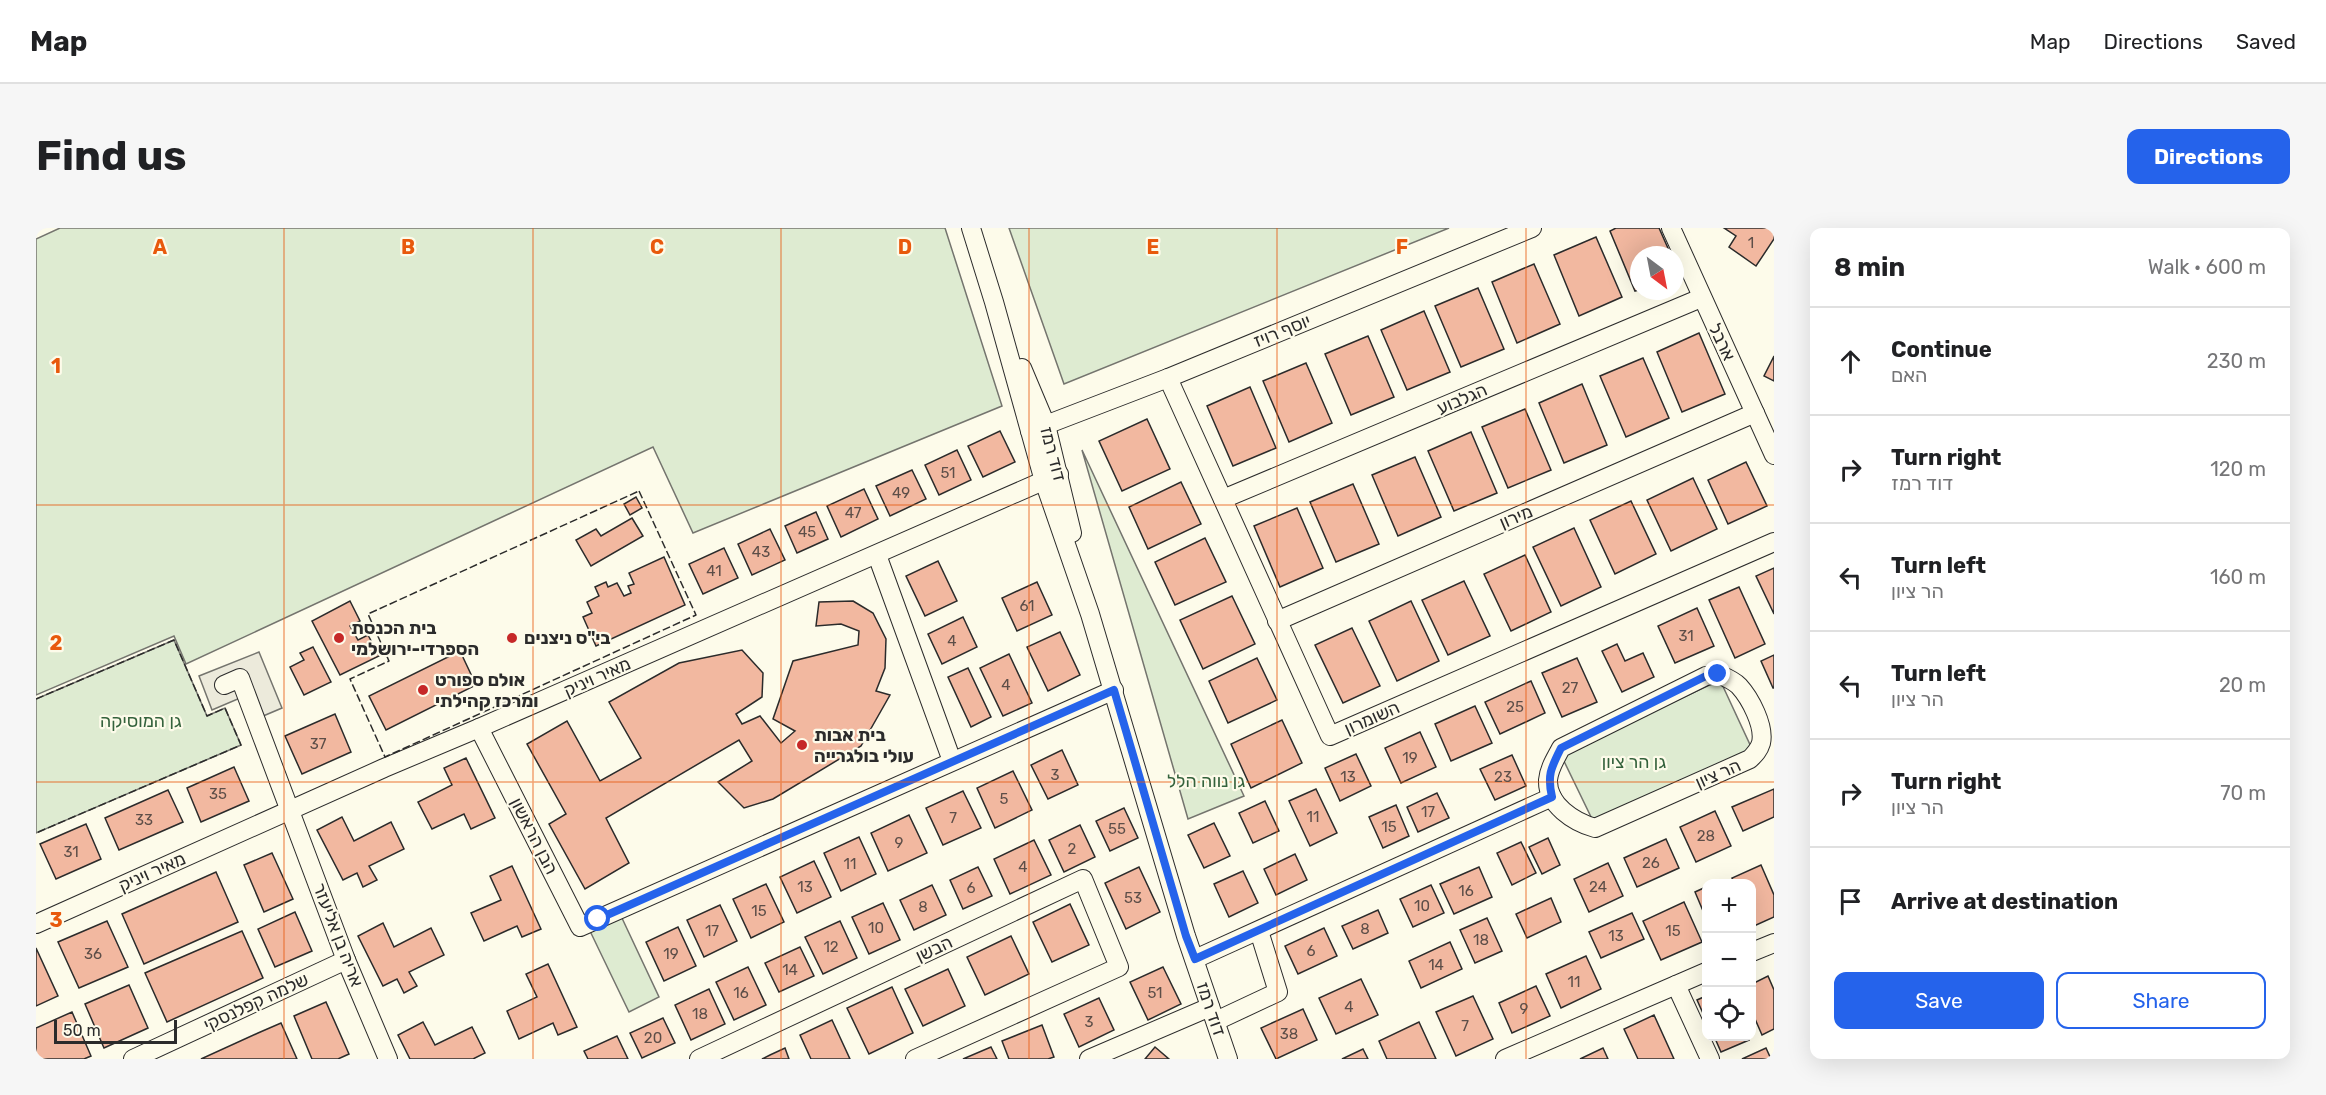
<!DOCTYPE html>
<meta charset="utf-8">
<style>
body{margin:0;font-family:Rubik,"Noto Sans Hebrew",sans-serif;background:#f6f6f6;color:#202124}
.controls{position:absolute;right:18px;bottom:18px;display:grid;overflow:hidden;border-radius:12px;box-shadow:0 6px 24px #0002}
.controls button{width:54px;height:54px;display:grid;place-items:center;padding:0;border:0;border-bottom:2px solid #e0e0e0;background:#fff;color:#202124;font:30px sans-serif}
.compass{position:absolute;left:1594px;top:18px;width:54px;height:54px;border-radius:50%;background:#fff;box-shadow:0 6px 24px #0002;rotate:148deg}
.scale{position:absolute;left:18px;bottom:15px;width:123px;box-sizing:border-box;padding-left:6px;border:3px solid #2b2b2b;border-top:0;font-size:16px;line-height:21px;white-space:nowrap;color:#2b2b2b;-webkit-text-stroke:4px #fdfbea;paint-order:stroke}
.stop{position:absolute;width:18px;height:18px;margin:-14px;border:4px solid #2563eb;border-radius:50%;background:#fff}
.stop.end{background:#2563eb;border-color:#fff;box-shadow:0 2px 6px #0008}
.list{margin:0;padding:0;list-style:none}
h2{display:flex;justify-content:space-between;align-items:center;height:78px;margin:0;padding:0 24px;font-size:26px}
h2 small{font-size:20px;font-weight:400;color:#757577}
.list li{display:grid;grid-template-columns:39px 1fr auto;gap:18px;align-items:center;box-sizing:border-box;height:108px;padding:0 24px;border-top:2px solid #e0e0e0}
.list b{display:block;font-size:22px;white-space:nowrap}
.list p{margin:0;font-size:20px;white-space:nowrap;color:#757577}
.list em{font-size:20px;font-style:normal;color:#757577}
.actions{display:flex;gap:12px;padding:18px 24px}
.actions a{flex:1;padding:14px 0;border:2px solid #2563eb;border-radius:12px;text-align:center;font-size:21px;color:#2563eb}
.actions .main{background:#2563eb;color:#fff}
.icon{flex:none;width:33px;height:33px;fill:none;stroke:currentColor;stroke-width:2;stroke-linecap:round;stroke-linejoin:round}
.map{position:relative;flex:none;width:1738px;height:831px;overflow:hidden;border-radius:12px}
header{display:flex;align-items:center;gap:36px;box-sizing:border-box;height:84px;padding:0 30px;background:#fff;border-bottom:2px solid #e0e0e0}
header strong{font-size:28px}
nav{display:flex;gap:33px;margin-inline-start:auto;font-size:21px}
.intro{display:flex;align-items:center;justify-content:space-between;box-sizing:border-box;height:144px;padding:0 36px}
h1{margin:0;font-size:42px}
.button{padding:15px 27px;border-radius:12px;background:#2563eb;color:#fff;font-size:21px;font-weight:700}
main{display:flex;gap:36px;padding:0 36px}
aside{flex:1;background:#fff;border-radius:12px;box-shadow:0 6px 24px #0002}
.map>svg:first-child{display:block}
.green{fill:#deebd1;stroke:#74746e;stroke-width:1.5}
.parking{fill:#eceadb;stroke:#74746e;stroke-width:1.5}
.building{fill:#f2b8a0;stroke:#2b2b2b;stroke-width:1.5}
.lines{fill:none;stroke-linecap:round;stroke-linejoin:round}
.minor-casing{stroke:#2b2b2b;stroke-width:20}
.minor{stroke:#fdfbea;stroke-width:18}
.fence{stroke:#2b2b2b;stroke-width:1.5;stroke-dasharray:8 3;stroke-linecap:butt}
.route{stroke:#2563eb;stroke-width:8}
.grid{fill:none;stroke:#e8590c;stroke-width:1.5;stroke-opacity:0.55}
.poi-dot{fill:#c62828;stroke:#fdfbea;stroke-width:2}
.labels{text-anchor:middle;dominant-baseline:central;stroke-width:4.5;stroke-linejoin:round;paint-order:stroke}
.number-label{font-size:15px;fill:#5d4e48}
.street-label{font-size:18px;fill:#2b2b2b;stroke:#fdfbea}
.poi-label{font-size:18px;font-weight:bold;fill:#2b2b2b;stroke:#fdfbea;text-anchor:start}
.park-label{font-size:18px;fill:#34623c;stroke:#fdfbea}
.grid-label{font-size:20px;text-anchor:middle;font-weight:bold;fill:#e8590c;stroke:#fdfbea;stroke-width:4.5;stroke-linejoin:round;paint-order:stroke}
</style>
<header>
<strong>Map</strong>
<nav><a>Map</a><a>Directions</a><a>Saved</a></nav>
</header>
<div class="intro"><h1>Find us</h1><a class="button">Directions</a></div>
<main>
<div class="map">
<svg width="1738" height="831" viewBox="0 0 1738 831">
<rect width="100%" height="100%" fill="#fdfbea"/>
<g class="green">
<path d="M24,0H909L966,178L657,305L617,219L150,436L138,408L0,467V11Z"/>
<path d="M973,0H1413L1028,156Z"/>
<path d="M1046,222L1208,568L1152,591Z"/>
<path d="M138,412L171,488L189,480L205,517L0,605V471Z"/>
<path d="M1684,452L1716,521L1558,595L1525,527Z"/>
<path d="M585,688L623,769L593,784L553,701Z"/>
</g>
<path class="parking" d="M223,424L246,480L213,494L204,470L176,482L163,448Z"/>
<g class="building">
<path d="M1580,0H1623L1635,27H1603V62L1599,63L1574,3Z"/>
<path d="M1688,0H1738V11L1720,38L1693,19L1700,8Z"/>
<path d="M1560,9L1586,69L1543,88L1518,27Z"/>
<path d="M1498,36L1524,96L1481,115L1456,54Z"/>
<path d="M1442,60L1468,121L1425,139L1399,78Z"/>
<path d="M1388,83L1414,144L1371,162L1345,102Z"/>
<path d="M1663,105L1689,166L1646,184L1621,124Z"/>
<path d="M1332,108L1358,169L1315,187L1289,126Z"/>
<path d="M1738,128V153L1728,148Z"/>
<path d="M1607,130L1633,190L1590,209L1564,148Z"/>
<path d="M1270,135L1296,195L1253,214L1227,153Z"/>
<path d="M1546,156L1571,217L1528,235L1503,175Z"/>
<path d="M1214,159L1240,220L1197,238L1171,178Z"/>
<path d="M1489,181L1515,242L1472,260L1446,199Z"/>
<path d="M1111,191L1134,241L1086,263L1063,213Z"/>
<path d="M964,203L979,234L947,249L932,218Z"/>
<path d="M1435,204L1461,265L1418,283L1392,223Z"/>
<path d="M921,222L935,252L903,267L889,237Z"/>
<path d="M1379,229L1405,289L1362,308L1336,247Z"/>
<path d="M1710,234L1731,278L1692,296L1672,252Z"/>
<path d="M876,242L890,271L854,288L840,258Z"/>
<path d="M1657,250L1681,301L1635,323L1611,272Z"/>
<path d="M1145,254L1165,296L1112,321L1093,279Z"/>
<path d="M1317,256L1343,316L1300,334L1274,274Z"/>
<path d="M828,261L842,291L805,309L791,278Z"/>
<path d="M600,269L606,280L594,287L588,276Z"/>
<path d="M1595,273L1620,326L1579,346L1554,292Z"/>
<path d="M1261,280L1287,340L1244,359L1218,298Z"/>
<path d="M780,284L792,311L761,325L749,298Z"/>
<path d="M596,290L607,308L555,338L540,312L560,301L565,308Z"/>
<path d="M1538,300L1565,359L1525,378L1497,319Z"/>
<path d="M734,301L749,332L716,347L702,316Z"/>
<path d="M1169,310L1190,354L1139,377L1119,334Z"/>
<path d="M688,320L702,350L667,366L653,336Z"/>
<path d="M1489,327L1515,384L1475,403L1448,346Z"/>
<path d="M628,329L649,377L560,418L547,389L556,385L551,374L563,368L559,359L570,354L572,359L581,355L588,368L595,365L592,358L598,356L593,345Z"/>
<path d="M902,333L921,373L889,388L870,348Z"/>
<path d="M1738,340V386L1720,348Z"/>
<path d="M1428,353L1454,408L1412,427L1386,372Z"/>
<path d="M1001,354L1016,387L981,403L966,370Z"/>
<path d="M1703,359L1729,416L1699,430L1673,372Z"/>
<path d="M1196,368L1219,416L1167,441L1144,392Z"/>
<path d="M314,373L324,393L314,398L322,412L332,407L343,428L304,447L276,393Z"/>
<path d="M817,373L837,385L850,411L849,440L840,463L854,467L825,518L737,571L708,580L682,554L716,533L703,512L570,590L593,635L549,661L513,596L530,586L491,516L531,493L564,553L605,530L573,474L643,435L706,422L727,445L726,469L700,486L706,496L724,488L745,515L759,503L737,491L757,433L822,417L823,403L805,396L780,398L783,374Z"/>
<path d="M1375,373L1403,433L1361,453L1333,393Z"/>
<path d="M1661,380L1678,418L1639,435L1622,398Z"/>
<path d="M927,389L941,419L906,436L892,406Z"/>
<path d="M1316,400L1344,458L1307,475L1279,417Z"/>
<path d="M1024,404L1044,447L1012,463L991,419Z"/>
<path d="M1581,416L1589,433L1607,425L1618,449L1586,464L1566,423Z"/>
<path d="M277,419L295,454L268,467L254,439L268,432L264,425Z"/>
<path d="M424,423L440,457L350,502L333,468Z"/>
<path d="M973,426L996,475L967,488L944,440Z"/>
<path d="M1738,427V460H1737L1725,433Z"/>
<path d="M1221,430L1241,472L1192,495L1173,453Z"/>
<path d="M1541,430L1561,474L1526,489L1506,445Z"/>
<path d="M932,440L955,489L935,499L912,449Z"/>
<path d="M1495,453L1509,485L1464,506L1449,474Z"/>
<path d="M1439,478L1456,515L1415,533L1399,496Z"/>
<path d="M299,486L315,524L266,546L249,508Z"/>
<path d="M1246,492L1266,535L1215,560L1195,516Z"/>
<path d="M1384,504L1400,539L1365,555L1349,520Z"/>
<path d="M1026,522L1042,557L1012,571L995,537Z"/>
<path d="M1320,526L1335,558L1304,573L1289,540Z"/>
<path d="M1476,527L1490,558L1459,572L1444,541Z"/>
<path d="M430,530L459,590L435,601L428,586L396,601L382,574L416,557L408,540Z"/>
<path d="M198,539L213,573L165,594L151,560Z"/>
<path d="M977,543L996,582L959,600L941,560Z"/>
<path d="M1280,561L1301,605L1274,618L1253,573Z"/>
<path d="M1738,561V589L1707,603L1696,579Z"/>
<path d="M132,562L147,594L83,622L69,590Z"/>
<path d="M927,563L945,600L907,617L890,580Z"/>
<path d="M1401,565L1413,590L1382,604L1371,579Z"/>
<path d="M1229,573L1243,603L1217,615L1203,585Z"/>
<path d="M1360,577L1373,608L1347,620L1333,589Z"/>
<path d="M1088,580L1102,610L1074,623L1060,593Z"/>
<path d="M1679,583L1695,618L1660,634L1644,599Z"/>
<path d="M873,587L891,625L852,643L835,605Z"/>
<path d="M306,589L318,613L355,594L368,621L333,638L341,652L327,659L321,645L307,652L281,602Z"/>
<path d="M1178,595L1194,628L1168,640L1152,607Z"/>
<path d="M50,596L65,631L20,651L4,616Z"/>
<path d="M1044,597L1059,629L1028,644L1013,612Z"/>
<path d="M823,609L840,646L805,663L788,625Z"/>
<path d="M1512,610L1524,637L1506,646L1493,619Z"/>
<path d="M1630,611L1643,640L1601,659L1588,630Z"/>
<path d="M998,612L1015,647L974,666L958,631Z"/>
<path d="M1485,614L1500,645L1476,657L1461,625Z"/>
<path d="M236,625L257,671L228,684L208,637Z"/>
<path d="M1259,626L1271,652L1240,667L1228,641Z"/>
<path d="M778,633L795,669L761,685L744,649Z"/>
<path d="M1572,635L1587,668L1553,684L1538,651Z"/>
<path d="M1725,637L1738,667V689L1718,698L1716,693V656H1699L1696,650Z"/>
<path d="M476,638L505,701L486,709L481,698L448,713L435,685L465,672L454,648Z"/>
<path d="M942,639L956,668L927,681L914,652Z"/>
<path d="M1103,639L1124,684L1090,701L1069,655Z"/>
<path d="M1443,639L1456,669L1418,686L1404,656Z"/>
<path d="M1207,643L1222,675L1193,689L1178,656Z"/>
<path d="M180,644L202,694L108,736L86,686Z"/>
<path d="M730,656L748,694L715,710L697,671Z"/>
<path d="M896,657L910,687L878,702L864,672Z"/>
<path d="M1395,657L1408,685L1377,699L1364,671Z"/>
<path d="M1670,659V690L1659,664Z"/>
<path d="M1515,670L1525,694L1491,710L1480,686Z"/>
<path d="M1648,674L1666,714L1625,732L1607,693Z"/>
<path d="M847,675L864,712L833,726L816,689Z"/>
<path d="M1034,676L1053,717L1016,734L997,694Z"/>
<path d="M684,677L701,713L668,729L651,692Z"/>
<path d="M1342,682L1352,705L1317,721L1306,698Z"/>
<path d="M259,684L276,723L239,739L222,701Z"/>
<path d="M1596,685L1608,711L1565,730L1553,704Z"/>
<path d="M1451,690L1466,723L1439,735L1424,702Z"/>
<path d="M71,693L92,739L43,760L22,714Z"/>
<path d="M804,693L821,730L787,746L769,709Z"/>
<path d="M347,695L358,719L395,700L408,727L373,744L381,758L368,765L361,751L347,758L322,708Z"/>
<path d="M642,699L660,738L628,753L610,714Z"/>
<path d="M1288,700L1301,728L1262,746L1249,718Z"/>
<path d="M206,703L227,750L131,794L109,745Z"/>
<path d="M975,708L993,746L949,767L931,729Z"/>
<path d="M1414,714L1426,741L1385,760L1373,733Z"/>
<path d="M764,719L778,748L743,764L729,735Z"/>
<path d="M0,720L22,768L0,778Z"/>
<path d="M1550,728L1565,761L1525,780L1510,746Z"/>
<path d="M512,736L541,799L522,807L517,795L483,811L471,783L501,769L490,746Z"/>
<path d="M712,739L730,777L698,792L680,754Z"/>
<path d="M1127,739L1145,776L1112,792L1094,754Z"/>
<path d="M912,741L929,778L887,798L869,761Z"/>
<path d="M1732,748L1738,762V801L1726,807L1716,784V756Z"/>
<path d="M1325,751L1342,787L1300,806L1283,770Z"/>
<path d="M93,757L112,800L68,820L49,776Z"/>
<path d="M1500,758L1514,788L1476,805L1463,775Z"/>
<path d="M856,759L877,805L833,826L811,780Z"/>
<path d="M673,761L689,796L655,812L639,777Z"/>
<path d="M1437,768L1457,811L1420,828L1400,784Z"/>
<path d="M1670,768V792L1661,772Z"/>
<path d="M1063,770L1078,802L1043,819L1028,786Z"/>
<path d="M290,774L313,826L302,831H276L258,788Z"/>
<path d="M1267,781L1281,812L1240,831L1225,800Z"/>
<path d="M36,784L55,828L48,831H3L0,825V800Z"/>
<path d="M1618,787L1638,831H1602L1588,801Z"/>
<path d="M627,790L639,815L606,830L594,805Z"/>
<path d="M796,792L814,831H775L764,807Z"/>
<path d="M387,794L399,817L436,799L449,825L437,831H374L362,807Z"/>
<path d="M1383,794L1400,831H1351L1343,813Z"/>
<path d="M245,795L261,831H165L222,805Z"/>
<path d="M1006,797L1018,829L1012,831H973L966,813Z"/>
<path d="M581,808L592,831H552L548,823Z"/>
<path d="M1678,808H1711L1713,812L1685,824Z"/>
<path d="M955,819L961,831H927Z"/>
<path d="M1119,819L1133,831H1109Z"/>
<path d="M749,820L753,831H726L734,827Z"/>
<path d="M1567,820L1572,831H1544Z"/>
<path d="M1730,820L1735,831H1706Z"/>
<path d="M1327,821L1332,831H1306Z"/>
</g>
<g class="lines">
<g class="minor-casing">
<g id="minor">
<path d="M935,0L958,74L1008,253L1054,386L1150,708L1192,831"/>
<path d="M1635,0L1738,227"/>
<path d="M986,140L1010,197L1036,305"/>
<path d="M1132,150L1294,508L1738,314"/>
<path d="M994,203L1132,150L1496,0"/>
<path d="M1187,271L1665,70"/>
<path d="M841,327L916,533"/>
<path d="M1241,393L1719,185"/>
<path d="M1682,446C1689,449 1697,452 1703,458C1714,470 1729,498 1725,515C1723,522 1719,526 1714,531L1559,600C1538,594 1511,577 1512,552C1513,540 1520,530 1525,520L1670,448Z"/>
<path d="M188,457L204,450L310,732L352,831"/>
<path d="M443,500L544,699L1078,462"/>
<path d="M0,696L348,540L443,500L1023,246"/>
<path d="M1716,724L1738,715"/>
<path d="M1159,731L1516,569"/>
<path d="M1640,757L1674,831"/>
<path d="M1180,793L1242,764L1223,703"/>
<path d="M97,831L310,732"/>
<path d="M663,831L1047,651L1083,739L879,831"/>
<path d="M1053,831L1174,779"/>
<path d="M1469,831L1670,744"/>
</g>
</g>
<use href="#minor" class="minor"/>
<g class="fence">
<path d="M603,263L660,387L349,529L314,451L353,433L332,386Z"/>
<path d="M0,471L138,412L171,488L189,480L205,517L0,605"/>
</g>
</g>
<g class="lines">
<path class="route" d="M562,691L1078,462L1150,708L1159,731L1516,569C1511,547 1515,540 1525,520L1670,448L1682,446"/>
</g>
<path class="grid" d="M248,0V831M497,0V831M745,0V831M993,0V831M1241,0V831M1490,0V831M0,277H1738M0,554H1738"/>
<g class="poi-dot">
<circle cx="303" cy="410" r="6"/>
<circle cx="476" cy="410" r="6"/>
<circle cx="387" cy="462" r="6"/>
<circle cx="766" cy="517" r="6"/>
</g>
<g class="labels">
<g class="number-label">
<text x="1715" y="15">1</text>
<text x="912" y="245">51</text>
<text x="865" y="265">49</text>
<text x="817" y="285">47</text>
<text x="771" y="304">45</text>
<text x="725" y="324">43</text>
<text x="678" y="343">41</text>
<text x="991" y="378">61</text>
<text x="1650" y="408">31</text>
<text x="916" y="413">4</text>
<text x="970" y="457">4</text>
<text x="1534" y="460">27</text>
<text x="1479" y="479">25</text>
<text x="282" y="516">37</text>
<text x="1374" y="530">19</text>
<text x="1019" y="547">3</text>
<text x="1312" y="549">13</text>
<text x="1467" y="549">23</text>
<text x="182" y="566">35</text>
<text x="968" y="571">5</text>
<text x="1392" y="584">17</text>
<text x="1277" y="589">11</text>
<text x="917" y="590">7</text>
<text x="108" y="592">33</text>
<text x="1353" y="599">15</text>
<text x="1081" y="601">55</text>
<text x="1670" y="608">28</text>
<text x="863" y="615">9</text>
<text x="1036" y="621">2</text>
<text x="35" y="624">31</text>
<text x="1615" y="635">26</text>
<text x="814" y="636">11</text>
<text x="987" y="639">4</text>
<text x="769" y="659">13</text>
<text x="1562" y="659">24</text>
<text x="935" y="660">6</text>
<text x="1430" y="663">16</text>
<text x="1097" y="670">53</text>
<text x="1386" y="678">10</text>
<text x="887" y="679">8</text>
<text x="723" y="683">15</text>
<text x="840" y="700">10</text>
<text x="1329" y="701">8</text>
<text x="676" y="703">17</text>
<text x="1637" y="703">15</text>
<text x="1580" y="708">13</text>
<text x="1445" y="712">18</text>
<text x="795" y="719">12</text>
<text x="1275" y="723">6</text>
<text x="57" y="726">36</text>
<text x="635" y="726">19</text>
<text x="1400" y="737">14</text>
<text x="754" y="742">14</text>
<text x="1538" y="754">11</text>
<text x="705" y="765">16</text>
<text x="1119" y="765">51</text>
<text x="1313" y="779">4</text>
<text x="1488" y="781">9</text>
<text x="664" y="786">18</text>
<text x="1053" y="794">3</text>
<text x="1429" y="798">7</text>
<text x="1253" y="806">38</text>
<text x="617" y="810">20</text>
</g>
<g class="street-label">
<text transform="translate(1246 103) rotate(-22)">יוסף רויז</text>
<text transform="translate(1686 114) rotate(65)">ארבל</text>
<text transform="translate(1426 171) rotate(-23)">הגלבוע</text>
<text transform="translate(1017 226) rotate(75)">דוד רמז</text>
<text transform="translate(1480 289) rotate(-23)">מירון</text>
<text transform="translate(561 449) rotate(-24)">מאיר ויניק</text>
<text transform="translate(1336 490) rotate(-24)">השומרון</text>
<text transform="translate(1682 546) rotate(-24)">הר ציון</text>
<text transform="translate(498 608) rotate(63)">הבן הראשון</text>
<text transform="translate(116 644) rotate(-24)">מאיר ויניק</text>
<text transform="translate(302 707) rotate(69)">אריה בן אליעזר</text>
<text transform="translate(898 721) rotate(-25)">הבשן</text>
<text transform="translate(220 774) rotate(-25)">שלמה קפלנסקי</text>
<text transform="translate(1175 781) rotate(71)">דוד רמז</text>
</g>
<g class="poi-label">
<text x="315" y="400">בית הכנסת<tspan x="315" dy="21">הספרדי-ירושלמי</tspan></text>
<text x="488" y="410">בי"ס ניצנים</text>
<text x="399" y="452">אולם ספורט<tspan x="399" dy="21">ומרכז קהילתי</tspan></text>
<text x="778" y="507">בית אבות<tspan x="778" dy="21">עולי בולגרייה</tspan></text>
</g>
<g class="park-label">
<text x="105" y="493">גן המוסיקה</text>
<text x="1598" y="534">גן הר ציון</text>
<text x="1170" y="553">גן נווה הלל</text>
</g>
</g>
<g class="grid-label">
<text x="124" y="26">A</text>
<text x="372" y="26">B</text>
<text x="621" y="26">C</text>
<text x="869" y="26">D</text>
<text x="1117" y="26">E</text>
<text x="1366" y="26">F</text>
<text x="20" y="145">1</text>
<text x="20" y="422">2</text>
<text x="20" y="699">3</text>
</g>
</svg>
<div class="controls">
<button>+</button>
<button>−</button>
<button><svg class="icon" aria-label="locate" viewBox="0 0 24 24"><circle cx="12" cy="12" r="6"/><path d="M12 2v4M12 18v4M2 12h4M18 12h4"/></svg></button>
</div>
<svg class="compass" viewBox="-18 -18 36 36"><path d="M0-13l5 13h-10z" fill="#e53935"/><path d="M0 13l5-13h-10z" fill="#757577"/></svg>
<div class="scale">50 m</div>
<div class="stop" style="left:562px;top:691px"></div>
<div class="stop end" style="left:1682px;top:446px"></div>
</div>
<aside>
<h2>8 min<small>Walk · 600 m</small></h2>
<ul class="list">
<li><svg class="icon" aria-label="ahead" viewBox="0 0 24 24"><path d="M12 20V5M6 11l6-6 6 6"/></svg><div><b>Continue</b><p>האם</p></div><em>230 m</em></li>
<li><svg class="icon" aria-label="right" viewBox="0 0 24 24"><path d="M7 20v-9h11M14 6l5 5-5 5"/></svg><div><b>Turn right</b><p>דוד רמז</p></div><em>120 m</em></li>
<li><svg class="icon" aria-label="left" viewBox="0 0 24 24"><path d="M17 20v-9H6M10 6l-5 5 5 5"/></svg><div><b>Turn left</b><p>הר ציון</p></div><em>160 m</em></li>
<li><svg class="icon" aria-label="left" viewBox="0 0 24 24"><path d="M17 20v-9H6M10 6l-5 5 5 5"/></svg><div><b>Turn left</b><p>הר ציון</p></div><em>20 m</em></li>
<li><svg class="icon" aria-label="right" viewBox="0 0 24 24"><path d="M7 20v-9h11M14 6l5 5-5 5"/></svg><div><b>Turn right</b><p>הר ציון</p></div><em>70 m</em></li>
<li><svg class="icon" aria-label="arrive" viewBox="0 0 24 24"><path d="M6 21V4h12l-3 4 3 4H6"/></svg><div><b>Arrive at destination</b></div></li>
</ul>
<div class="actions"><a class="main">Save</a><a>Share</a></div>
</aside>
</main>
